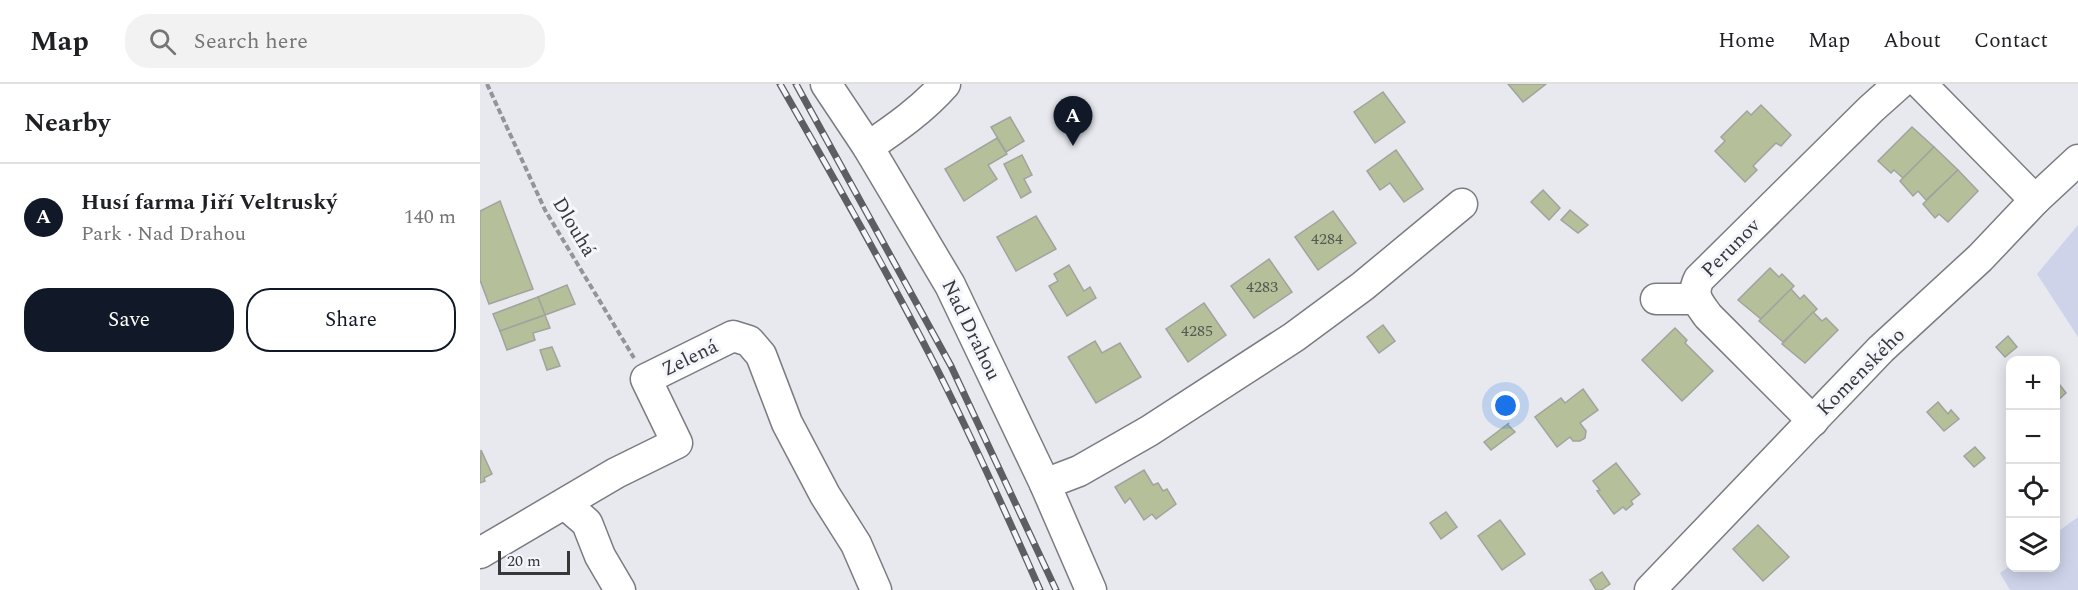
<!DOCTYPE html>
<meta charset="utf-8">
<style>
body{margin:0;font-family:Spectral,serif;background:#f2f2f2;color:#202124}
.controls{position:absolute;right:18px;bottom:18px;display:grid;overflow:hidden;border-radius:12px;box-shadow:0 3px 15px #0003}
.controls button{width:54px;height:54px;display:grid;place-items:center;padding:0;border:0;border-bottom:2px solid #e0e0e0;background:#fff;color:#202124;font:30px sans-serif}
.scale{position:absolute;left:18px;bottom:15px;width:72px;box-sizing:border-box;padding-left:6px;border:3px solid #37373a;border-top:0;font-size:16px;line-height:21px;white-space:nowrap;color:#37373a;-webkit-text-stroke:4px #f4f6fc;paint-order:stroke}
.you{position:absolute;left:1026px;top:322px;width:21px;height:21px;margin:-15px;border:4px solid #fff;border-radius:50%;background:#1a73e8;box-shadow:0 0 0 9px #1a73e833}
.badge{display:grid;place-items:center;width:39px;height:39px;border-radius:50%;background:#111827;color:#fff;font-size:20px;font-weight:700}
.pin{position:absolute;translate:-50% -50px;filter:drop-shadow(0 2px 3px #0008)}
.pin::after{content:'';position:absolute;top:32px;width:21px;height:18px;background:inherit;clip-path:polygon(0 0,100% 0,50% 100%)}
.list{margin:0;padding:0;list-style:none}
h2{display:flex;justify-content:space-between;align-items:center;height:78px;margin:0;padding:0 24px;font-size:26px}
h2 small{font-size:20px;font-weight:400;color:#757577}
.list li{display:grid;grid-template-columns:39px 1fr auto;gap:18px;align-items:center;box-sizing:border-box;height:108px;padding:0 24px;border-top:2px solid #e0e0e0}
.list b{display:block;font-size:22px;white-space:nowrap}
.list p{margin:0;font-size:20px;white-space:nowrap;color:#757577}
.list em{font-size:20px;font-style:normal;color:#757577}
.actions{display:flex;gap:12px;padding:18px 24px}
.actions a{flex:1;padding:14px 0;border:2px solid #111827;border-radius:24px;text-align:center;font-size:21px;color:#111827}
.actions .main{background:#111827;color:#fff}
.icon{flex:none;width:33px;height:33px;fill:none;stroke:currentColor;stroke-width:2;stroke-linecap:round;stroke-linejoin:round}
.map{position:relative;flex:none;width:1598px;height:506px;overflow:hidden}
header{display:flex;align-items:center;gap:36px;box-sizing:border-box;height:84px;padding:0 30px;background:#fff;border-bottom:2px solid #e0e0e0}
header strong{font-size:28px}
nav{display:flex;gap:33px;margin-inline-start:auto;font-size:21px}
.search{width:420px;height:54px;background:#f2f2f2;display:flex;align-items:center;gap:15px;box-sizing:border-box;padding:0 21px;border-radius:24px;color:#757577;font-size:22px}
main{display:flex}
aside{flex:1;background:#fff}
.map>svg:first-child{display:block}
.green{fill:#ced3ea}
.building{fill:#b5c09b;stroke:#a1a39d;stroke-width:1.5}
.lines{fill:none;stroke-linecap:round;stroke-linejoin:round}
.minor-casing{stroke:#7b7c81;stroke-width:33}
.path{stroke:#939499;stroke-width:4;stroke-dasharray:6 3;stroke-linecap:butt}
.minor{stroke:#fff;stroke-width:30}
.rail-casing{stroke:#5d5e61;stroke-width:7}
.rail{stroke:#f4f6fc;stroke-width:4.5;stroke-dasharray:14;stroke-linecap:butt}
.labels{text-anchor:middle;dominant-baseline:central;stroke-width:6;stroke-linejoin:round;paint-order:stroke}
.number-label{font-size:16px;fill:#565952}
.street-label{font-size:20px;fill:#37373a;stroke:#f4f6fc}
</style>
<header>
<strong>Map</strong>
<div class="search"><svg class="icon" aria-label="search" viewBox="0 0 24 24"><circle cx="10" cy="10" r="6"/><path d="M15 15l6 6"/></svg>Search here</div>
<nav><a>Home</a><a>Map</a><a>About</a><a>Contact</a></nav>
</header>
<main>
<aside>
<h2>Nearby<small></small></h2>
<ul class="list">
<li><span class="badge">A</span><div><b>Husí farma Jiří Veltruský</b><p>Park · Nad Drahou</p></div><em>140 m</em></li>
</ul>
<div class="actions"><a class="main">Save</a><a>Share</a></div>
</aside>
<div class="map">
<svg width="1598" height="506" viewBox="0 0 1598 506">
<rect width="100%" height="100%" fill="#e7e9ef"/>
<g class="green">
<path d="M1598,141V253L1557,190Z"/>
<path d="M1598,433V506H1530L1520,489L1530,482V484H1576V449Z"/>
</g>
<g class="building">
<path d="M1028,0H1066L1043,18Z"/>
<path d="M903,8L925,38L895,59L874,28Z"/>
<path d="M1281,21L1311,51L1301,62L1296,59L1273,82L1277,86L1265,98L1235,67L1245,57L1241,53L1267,27L1271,31Z"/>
<path d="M530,33L544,57L526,68L511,43Z"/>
<path d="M1432,43L1454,63L1423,94L1414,86L1411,89L1398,77Z"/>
<path d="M517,54L527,70L508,81L517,95L484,117L465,85Z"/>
<path d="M1454,63L1478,86L1446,116L1438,107L1433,112L1420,97Z"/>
<path d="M916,66L943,105L924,118L910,99L900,106L887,87Z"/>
<path d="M542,71L552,91L544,95L551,108L541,114L524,80Z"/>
<path d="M1478,86L1498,107L1468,138L1459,130L1455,134L1443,120Z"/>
<path d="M1063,106L1080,124L1069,136L1051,118Z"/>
<path d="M20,117L53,205L9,220L0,196V127Z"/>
<path d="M1090,126L1108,141L1098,149L1081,136Z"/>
<path d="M853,127L876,159L838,186L815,153Z"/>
<path d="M556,132L576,165L536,187L517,153Z"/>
<path d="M789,175L812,208L774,234L751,202Z"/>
<path d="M589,181L604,207L610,203L616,214L587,232L569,202L578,197L574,190Z"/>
<path d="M1290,184L1299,193L1302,190L1314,202L1281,235L1258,216Z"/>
<path d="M87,201L95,220L65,231L58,213Z"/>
<path d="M1311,205L1320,215L1324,211L1337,225L1303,258L1279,237Z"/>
<path d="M58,213L65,231L20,247L13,230Z"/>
<path d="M724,219L746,251L708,278L686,245Z"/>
<path d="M1333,228L1342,237L1346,234L1358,246L1325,279L1302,260Z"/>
<path d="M65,231L70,244L53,249L55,256L27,266L20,247Z"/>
<path d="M903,241L915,257L899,269L887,253Z"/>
<path d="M1195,244L1207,256L1205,259L1233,287L1202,317L1162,276Z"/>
<path d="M1528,252L1537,263L1525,273L1516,263Z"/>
<path d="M615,257L622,269L640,259L661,293L616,319L588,273Z"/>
<path d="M72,263L80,282L67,286L60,266Z"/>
<path d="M1576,296L1586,309L1576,318Z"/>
<path d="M1103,305L1118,326L1100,339L1106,347L1105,354L1100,357H1093L1090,353L1077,363L1055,333L1081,314L1085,319Z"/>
<path d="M1458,318L1468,330L1471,326L1479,335L1464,347L1447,328Z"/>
<path d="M1029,339L1028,341L1035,348L1011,366L1004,358Z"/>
<path d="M1495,363L1505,374L1494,383L1484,372Z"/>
<path d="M1,366L12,390L4,394L5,397L0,399Z"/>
<path d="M1136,379L1160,410L1151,417L1153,420L1146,426L1143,423L1134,430L1117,407L1120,406L1113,397Z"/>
<path d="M664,386L673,401L678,399L683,407L687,405L696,420L676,435L672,430L664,436L650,414L645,419L635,403Z"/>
<path d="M966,428L977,443L961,455L950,439Z"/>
<path d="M1020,436L1045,470L1022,486L998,452Z"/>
<path d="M1278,441L1309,473L1283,497L1253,465Z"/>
<path d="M1122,488L1130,500L1121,506H1116L1110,496Z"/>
</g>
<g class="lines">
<g class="minor-casing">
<g id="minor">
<path d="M346,0L388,63L470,201L565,400L611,506"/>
<path d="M1441,0L1555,116"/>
<path d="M388,63C416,44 443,25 465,0"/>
<path d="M1176,215H1216"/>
<path d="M1333,337L1228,232C1218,218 1211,211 1219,195L1391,25L1419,0"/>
<path d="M565,400L599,387L669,347L814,253L883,202L982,120"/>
<path d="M85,420L107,439L120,472L140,506"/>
<path d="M0,469L136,389L197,359L166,295L253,252L269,257L281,271L307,339L345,411L376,460L396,506"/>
<path d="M1170,506L1401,265L1500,174L1555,116L1598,76"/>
</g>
</g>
<path class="path" d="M7,0L65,126L154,274"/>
<use href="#minor" class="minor"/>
<g class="rail-casing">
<g id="rail">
<path d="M300,0C354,94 407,187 456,283C493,356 527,431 560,506"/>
<path d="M316,0L471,282L576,506"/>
</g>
</g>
<use href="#rail" class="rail"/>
</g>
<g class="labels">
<g class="number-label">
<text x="847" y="155">4284</text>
<text x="782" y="203">4283</text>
<text x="717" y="247">4285</text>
</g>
<g class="street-label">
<text transform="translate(94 143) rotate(59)">Dlouhá</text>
<text transform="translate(1251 164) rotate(-45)">Perunov</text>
<text transform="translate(491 246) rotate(64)">Nad Drahou</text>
<text transform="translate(210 274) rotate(-26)">Zelená</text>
<text transform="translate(1381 288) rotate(-45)">Komenského</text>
</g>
</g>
</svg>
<div class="controls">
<button>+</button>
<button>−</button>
<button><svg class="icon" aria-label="locate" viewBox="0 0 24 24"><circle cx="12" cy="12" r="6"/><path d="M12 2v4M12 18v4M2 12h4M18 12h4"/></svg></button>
<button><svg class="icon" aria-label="layers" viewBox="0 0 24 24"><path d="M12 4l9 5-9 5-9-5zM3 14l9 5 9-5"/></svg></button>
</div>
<div class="scale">20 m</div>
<div class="you"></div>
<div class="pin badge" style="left:593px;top:62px">A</div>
</div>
</main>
